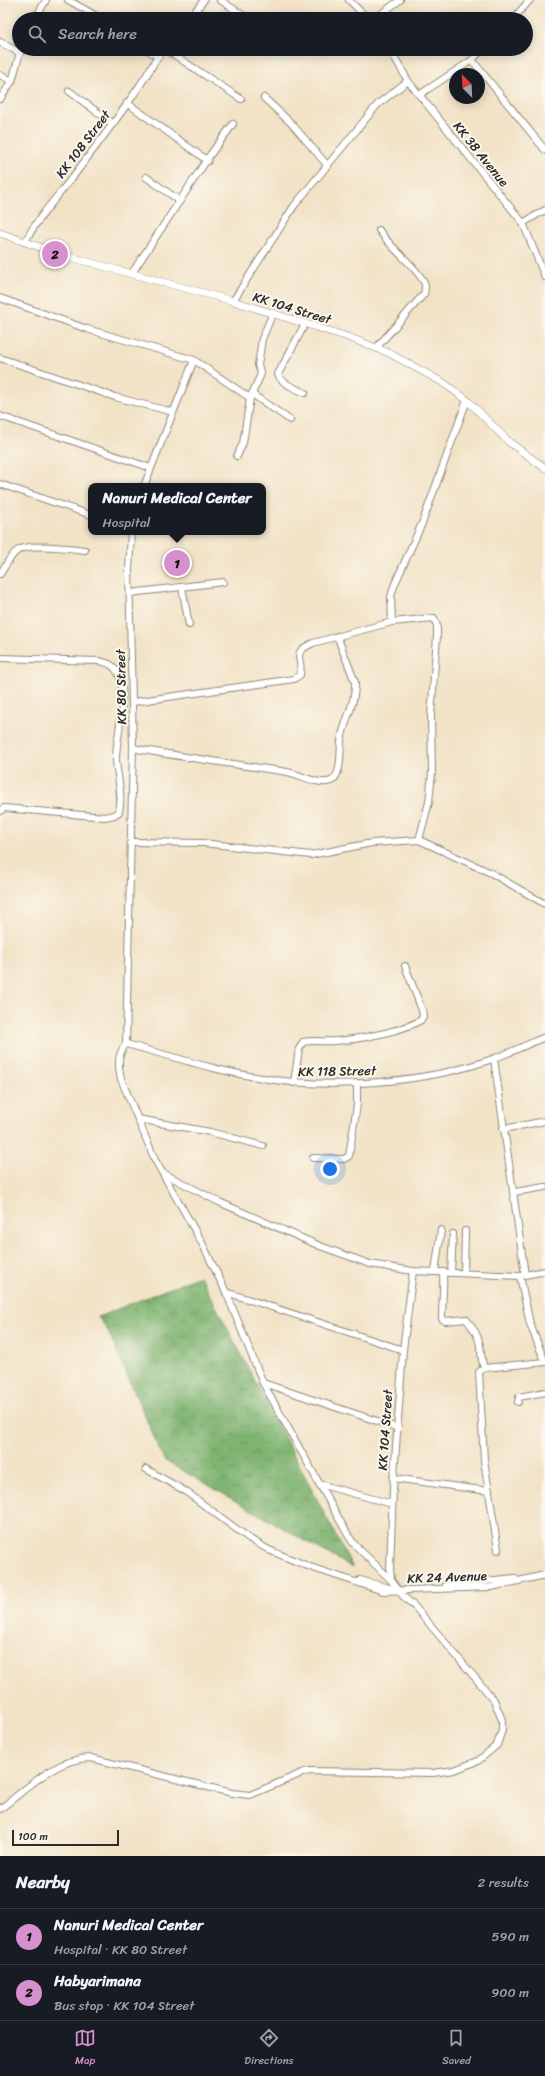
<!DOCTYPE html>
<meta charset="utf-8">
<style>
body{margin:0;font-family:Sriracha,sans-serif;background:#20242c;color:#f1f3f6}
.compass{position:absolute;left:449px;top:68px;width:36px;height:36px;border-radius:50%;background:#171b24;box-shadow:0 2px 10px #0003;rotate:336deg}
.scale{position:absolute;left:12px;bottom:10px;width:107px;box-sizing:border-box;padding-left:4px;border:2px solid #2b2b2b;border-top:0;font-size:11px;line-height:14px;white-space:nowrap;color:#2b2b2b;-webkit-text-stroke:3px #fbf7ec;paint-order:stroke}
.you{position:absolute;left:330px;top:1169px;width:14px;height:14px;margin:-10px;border:3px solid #fff;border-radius:50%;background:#1a73e8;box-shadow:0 0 0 6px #1a73e833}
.badge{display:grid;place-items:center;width:26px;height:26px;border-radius:50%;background:#d690ce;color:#111;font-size:13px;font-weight:700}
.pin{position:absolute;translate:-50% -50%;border:2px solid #fff;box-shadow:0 1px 4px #0006}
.popup{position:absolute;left:88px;top:483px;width:178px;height:52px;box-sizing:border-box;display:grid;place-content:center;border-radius:8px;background:#171b24;filter:drop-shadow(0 1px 3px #0005);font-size:13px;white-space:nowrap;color:#9ea1a6}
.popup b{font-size:15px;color:#f1f3f6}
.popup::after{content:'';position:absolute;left:50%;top:100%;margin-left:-8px;border:8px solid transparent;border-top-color:#171b24}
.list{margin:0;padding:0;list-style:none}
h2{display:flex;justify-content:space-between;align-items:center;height:52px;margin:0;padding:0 16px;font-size:17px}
h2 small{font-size:13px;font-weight:400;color:#9ea1a6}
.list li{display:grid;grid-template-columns:26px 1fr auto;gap:12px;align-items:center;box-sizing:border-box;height:56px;padding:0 16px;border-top:1px solid #363941}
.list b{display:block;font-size:15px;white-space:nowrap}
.list p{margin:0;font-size:13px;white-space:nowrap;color:#9ea1a6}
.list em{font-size:13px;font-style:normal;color:#9ea1a6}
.icon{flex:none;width:22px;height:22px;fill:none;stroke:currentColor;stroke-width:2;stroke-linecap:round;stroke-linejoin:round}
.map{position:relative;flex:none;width:545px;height:1856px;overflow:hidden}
.search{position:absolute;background:#171b24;box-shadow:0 2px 10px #0003;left:12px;right:12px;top:12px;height:44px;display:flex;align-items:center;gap:10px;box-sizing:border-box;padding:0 14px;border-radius:22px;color:#9ea1a6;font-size:15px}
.sheet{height:164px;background:#171b24}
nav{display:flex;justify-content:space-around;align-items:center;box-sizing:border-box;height:56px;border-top:1px solid #363941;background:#171b24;font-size:11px;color:#9ea1a6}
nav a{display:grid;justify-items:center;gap:2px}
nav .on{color:#d690ce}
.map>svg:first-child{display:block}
.forest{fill:url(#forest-crowns);stroke:#546f4e}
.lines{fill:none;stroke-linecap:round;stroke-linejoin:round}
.minor-casing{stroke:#8e8779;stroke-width:8}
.tertiary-casing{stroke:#8e8779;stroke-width:8}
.minor{stroke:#fff;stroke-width:6}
.tertiary{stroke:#fff;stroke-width:7}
.labels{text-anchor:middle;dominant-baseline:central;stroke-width:4;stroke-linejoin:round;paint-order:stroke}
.street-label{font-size:13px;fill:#2b2b2b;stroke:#fbf7ec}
</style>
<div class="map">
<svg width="545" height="1856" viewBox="0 0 545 1856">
<defs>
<pattern id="forest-crowns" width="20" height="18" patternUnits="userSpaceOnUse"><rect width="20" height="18" fill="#7eb370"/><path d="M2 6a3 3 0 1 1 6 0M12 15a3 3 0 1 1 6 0" fill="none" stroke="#67925c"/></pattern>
</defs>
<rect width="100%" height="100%" fill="#fbf7ec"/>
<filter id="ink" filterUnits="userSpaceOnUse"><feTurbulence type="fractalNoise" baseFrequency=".025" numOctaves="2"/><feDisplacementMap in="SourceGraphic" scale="8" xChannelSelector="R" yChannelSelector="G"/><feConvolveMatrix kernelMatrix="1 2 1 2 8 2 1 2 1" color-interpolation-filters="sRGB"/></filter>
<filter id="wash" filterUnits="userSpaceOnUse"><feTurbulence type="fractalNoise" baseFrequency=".012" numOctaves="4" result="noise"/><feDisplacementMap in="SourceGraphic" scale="16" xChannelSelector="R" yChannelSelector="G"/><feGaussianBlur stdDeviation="0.9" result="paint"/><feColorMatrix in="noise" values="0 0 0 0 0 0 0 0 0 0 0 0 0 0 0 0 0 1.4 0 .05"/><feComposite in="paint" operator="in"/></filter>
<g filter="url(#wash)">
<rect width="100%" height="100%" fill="#f2e3c7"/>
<path class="forest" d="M200,1276L353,1568L164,1460L107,1329L98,1317Z"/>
</g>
<g filter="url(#ink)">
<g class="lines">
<g class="minor-casing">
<g id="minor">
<path d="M68,0L102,19"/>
<path d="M220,0L249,19"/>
<path d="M349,0L368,19"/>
<path d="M35,19L46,0"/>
<path d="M189,19L204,0"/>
<path d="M374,19L400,0"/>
<path d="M513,19L530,0"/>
<path d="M0,42L20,53"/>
<path d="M146,49L158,57"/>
<path d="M165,49L241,99"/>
<path d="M390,49L408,81L523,223L545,277"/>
<path d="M472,60L545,150"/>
<path d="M0,75L12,81"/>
<path d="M69,91L112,123"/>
<path d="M419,95L472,60L483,49"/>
<path d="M264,98L291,123L328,166"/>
<path d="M0,99L12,81L21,49"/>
<path d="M127,103L208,161"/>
<path d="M146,177L180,201"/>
<path d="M523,223L545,210"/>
<path d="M25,242C38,217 58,196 75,174C105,134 138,93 162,49"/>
<path d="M132,273L210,155L233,124"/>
<path d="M0,298L87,329L194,360L144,486"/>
<path d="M233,301L294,206L378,104L408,81"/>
<path d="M377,347L424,294C425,290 426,286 424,282C414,264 391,249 379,230"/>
<path d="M0,358L115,397L173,412"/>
<path d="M194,360L250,398"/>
<path d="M305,393C297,389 280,383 278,374L305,324"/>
<path d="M252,394L290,420"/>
<path d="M0,416L151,468"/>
<path d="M237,456L243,443L250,398L261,374L258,365L262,339L272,315"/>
<path d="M0,484L91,515"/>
<path d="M131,532L129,570L133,748L126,1044C117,1055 118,1065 121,1079L155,1160L202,1243L226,1292L263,1383L348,1535L354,1544L391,1580"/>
<path d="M0,574C5,567 10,556 17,551C26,543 72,548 85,550"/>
<path d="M182,587L189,625"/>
<path d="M130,593L223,582"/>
<path d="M392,622L391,597L394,586L423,521L467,400"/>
<path d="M0,658L99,661C103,662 108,663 111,665C134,680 115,737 116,760C117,776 123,795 119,812L114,815L105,817L4,808L0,811"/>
<path d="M133,702L294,679L300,675C304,657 289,654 313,643L392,622L434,618L437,626V636L431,716L432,773L429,802L419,840"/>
<path d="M133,748C185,758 236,764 287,772C300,774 318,786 331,781C342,776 340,751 341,741C344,721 356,703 355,682L337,636"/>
<path d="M131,842L203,843L311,855L372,843L419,840L491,873L545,904"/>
<path d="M126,1044C171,1056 216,1071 262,1078C332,1090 428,1083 495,1058C512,1052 528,1044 545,1037"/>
<path d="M494,1059L525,1275"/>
<path d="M294,1083L299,1049L303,1042C314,1040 324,1042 334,1041C356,1040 403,1031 421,1020L423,1016L422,1010L405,966"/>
<path d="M138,1119L210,1132L263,1146"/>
<path d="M503,1129L545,1121"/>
<path d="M313,1158L344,1159L349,1156L357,1105V1083"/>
<path d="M163,1173L219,1202L320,1246L370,1264L413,1271L520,1276L545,1271"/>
<path d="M515,1192L545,1187"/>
<path d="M435,1272L441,1230"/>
<path d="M443,1272C444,1289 442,1303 442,1319L446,1321L466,1319C472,1326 479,1337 480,1346C482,1354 481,1360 484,1368"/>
<path d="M451,1273L453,1234"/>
<path d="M464,1273L465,1231"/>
<path d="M520,1276L530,1324L545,1362"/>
<path d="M226,1292L403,1350"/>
<path d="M263,1383L398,1428"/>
<path d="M518,1402L519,1397L545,1392"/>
<path d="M146,1469L185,1491L250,1539L269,1550L310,1567L383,1591L491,1587L545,1575"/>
<path d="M393,1478L489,1491"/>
<path d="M319,1484L392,1504"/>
<path d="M498,1550L484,1460L479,1372L484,1368L545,1362"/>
<path d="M360,1580L393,1589"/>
<path d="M446,1585L515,1578"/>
<path d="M0,1809C27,1789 55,1758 91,1758L232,1793L250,1795L302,1773L309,1771L433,1773L454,1770L478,1761L497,1745L502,1730V1720L494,1700L415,1607L402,1595L391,1580L390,1569L393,1489L403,1350L413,1271"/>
</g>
</g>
<g class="tertiary-casing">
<path id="tertiary" d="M0,233L62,255L233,301L348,337L389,353L442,382L467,400L509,442L545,468"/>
</g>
<use href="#minor" class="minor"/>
<use href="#tertiary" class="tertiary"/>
</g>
</g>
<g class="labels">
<g class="street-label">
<text transform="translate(83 144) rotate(-53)">KK 108 Street</text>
<text transform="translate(481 154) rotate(51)">KK 38 Avenue</text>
<text transform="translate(292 308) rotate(17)">KK 104 Street</text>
<text transform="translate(121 687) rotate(-91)">KK 80 Street</text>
<text transform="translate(337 1071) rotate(-1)">KK 118 Street</text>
<text transform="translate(385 1430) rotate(-86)">KK 104 Street</text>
<text transform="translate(447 1577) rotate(-2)">KK 24 Avenue</text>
</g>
</g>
</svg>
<svg class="compass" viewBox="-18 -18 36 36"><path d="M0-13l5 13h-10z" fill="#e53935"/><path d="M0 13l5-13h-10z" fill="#9ea1a6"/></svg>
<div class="scale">100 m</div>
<div class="you"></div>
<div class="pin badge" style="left:177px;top:563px">1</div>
<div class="popup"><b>Nanuri Medical Center</b>Hospital</div>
<div class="pin badge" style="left:55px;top:254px">2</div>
<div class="search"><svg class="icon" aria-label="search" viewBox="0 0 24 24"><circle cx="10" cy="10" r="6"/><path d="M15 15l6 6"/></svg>Search here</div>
</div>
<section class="sheet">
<h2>Nearby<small>2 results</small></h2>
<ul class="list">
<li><span class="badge">1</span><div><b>Nanuri Medical Center</b><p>Hospital · KK 80 Street</p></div><em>590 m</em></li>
<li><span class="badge">2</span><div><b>Habyarimana</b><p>Bus stop · KK 104 Street</p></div><em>900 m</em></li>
</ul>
</section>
<nav>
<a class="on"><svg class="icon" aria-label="map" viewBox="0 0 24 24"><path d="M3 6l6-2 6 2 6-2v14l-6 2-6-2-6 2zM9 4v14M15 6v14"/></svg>Map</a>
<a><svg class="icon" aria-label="directions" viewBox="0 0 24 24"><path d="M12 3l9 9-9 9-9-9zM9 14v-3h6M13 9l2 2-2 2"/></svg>Directions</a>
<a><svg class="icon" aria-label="saved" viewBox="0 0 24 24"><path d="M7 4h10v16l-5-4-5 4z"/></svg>Saved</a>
</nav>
